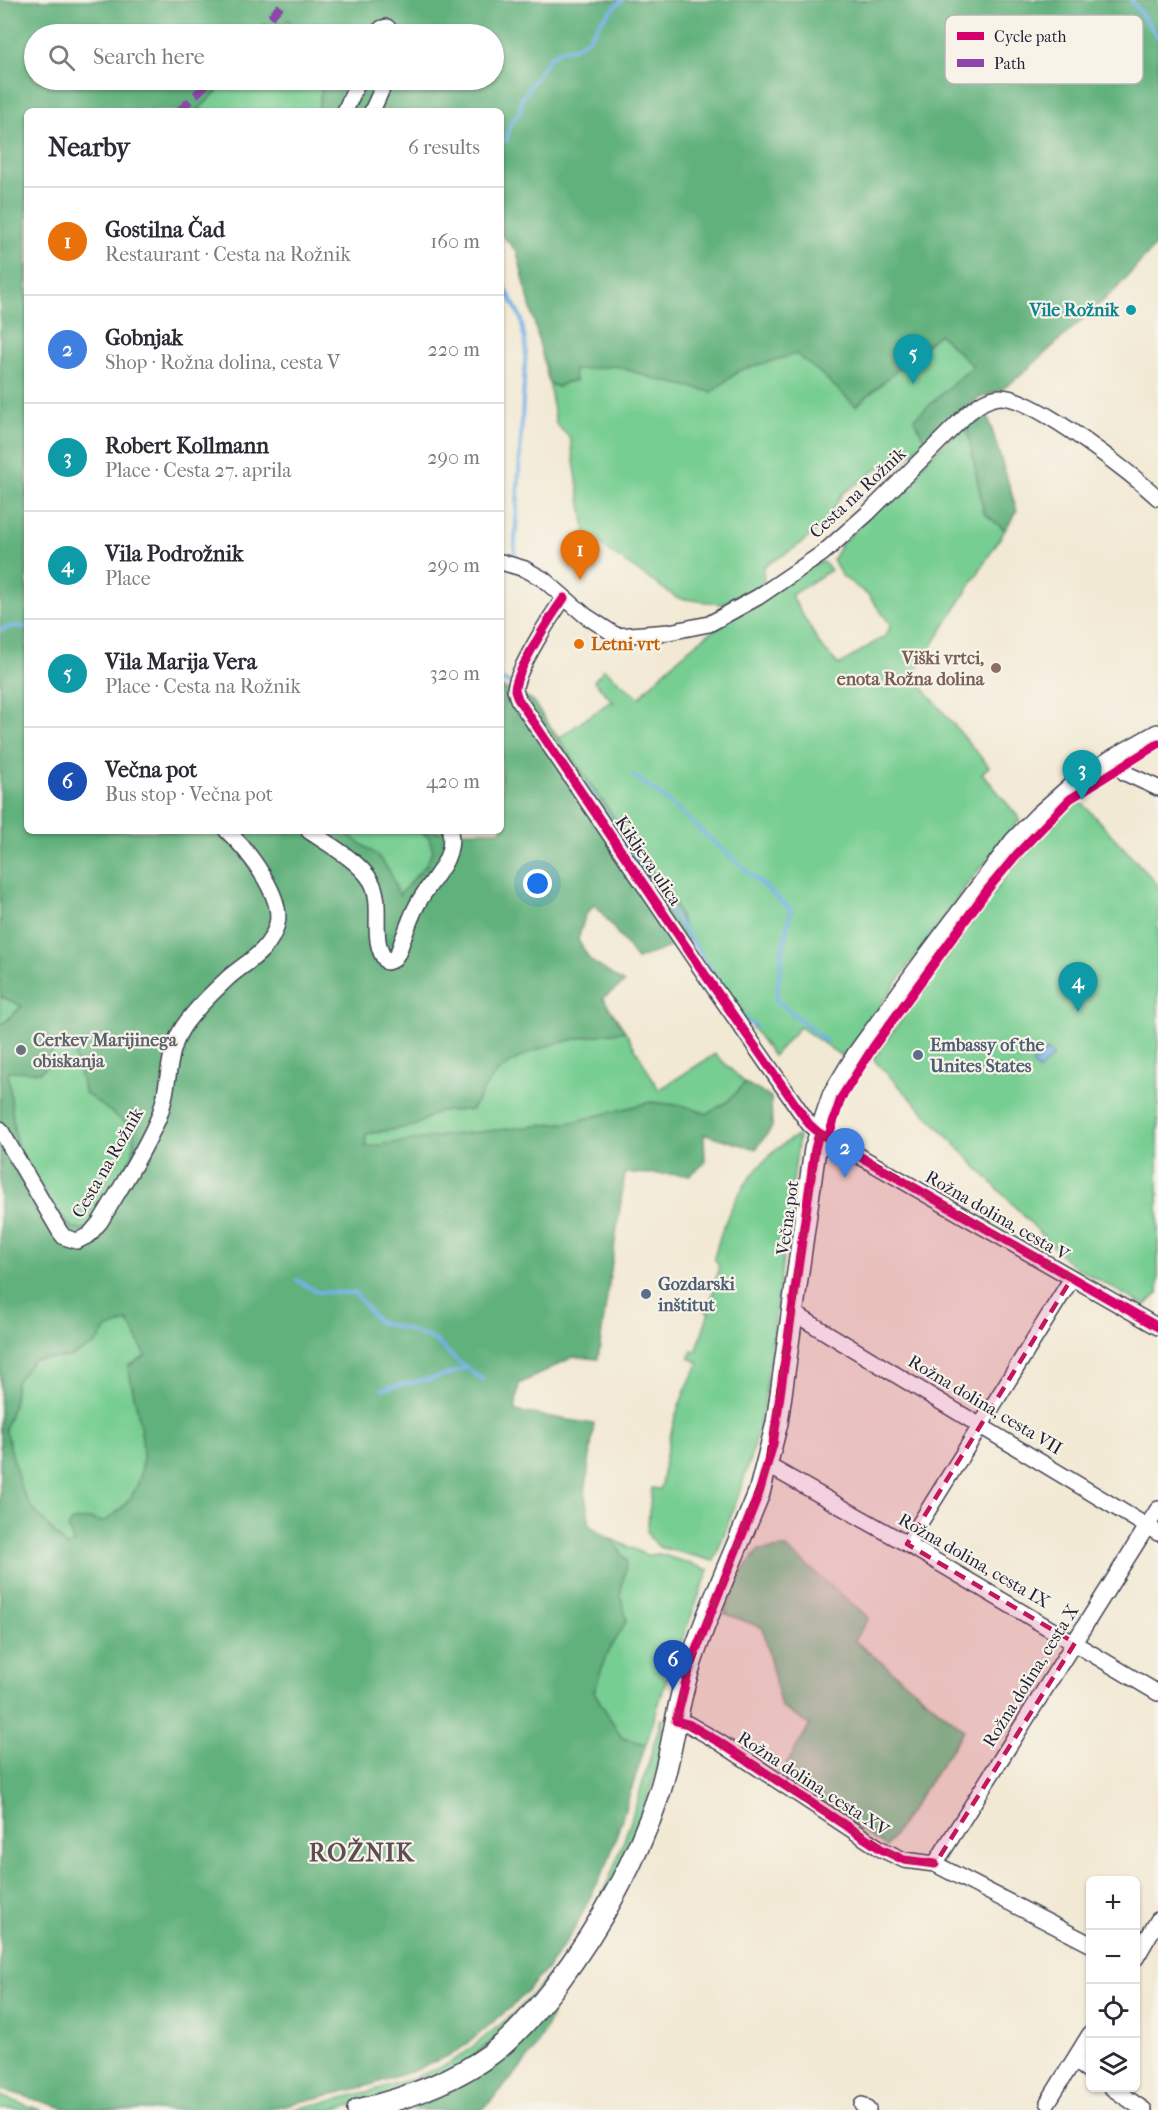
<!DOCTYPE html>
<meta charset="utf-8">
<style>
body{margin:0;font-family:"IM FELL French Canon",serif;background:#f7f7f7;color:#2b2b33}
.controls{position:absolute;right:18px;bottom:18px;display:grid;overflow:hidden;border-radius:9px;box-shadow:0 2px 4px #0004}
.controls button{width:54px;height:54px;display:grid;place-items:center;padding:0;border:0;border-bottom:2px solid #e1e1e2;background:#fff;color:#2b2b33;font:30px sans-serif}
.you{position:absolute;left:538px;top:884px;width:21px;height:21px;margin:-15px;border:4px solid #fff;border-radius:50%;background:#1a73e8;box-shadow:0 0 0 9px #1a73e833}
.badge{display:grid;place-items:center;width:39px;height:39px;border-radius:50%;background:#0f766e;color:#fff;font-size:20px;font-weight:700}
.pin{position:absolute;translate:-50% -50px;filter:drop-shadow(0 2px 3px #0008)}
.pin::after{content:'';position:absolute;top:32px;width:21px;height:18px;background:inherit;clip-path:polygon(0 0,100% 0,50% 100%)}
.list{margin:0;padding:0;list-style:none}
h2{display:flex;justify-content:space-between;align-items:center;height:78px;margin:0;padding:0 24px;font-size:26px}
h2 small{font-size:20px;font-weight:400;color:#7c7c81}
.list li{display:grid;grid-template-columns:39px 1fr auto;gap:18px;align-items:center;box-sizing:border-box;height:108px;padding:0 24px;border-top:2px solid #e1e1e2}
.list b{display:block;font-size:22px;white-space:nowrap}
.list p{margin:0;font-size:20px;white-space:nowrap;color:#7c7c81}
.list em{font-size:20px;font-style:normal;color:#7c7c81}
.icon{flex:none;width:33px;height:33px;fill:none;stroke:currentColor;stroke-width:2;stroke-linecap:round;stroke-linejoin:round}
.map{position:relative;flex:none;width:1158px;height:2110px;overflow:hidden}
.search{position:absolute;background:#fff;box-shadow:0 2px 4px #0004;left:24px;top:24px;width:480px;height:66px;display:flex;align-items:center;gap:15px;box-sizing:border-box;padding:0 21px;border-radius:33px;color:#7c7c81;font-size:22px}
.panel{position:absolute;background:#fff;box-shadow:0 2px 4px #0004;left:24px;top:108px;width:480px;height:726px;border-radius:9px}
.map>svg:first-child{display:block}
.green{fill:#77ce92;stroke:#4c7866;stroke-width:1.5}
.forest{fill:#61b17c;stroke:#426a5c;stroke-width:1.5;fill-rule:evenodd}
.water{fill:#74b1e6;stroke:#4b6a90;stroke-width:1.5}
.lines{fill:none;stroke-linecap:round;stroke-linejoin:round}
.stream{stroke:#74b1e6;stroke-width:4}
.street-casing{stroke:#414052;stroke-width:18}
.secondary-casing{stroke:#414052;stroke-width:24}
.street{stroke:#fff;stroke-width:15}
.secondary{stroke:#fff;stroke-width:21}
.quiet{stroke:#8e44ad;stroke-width:8;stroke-dasharray:15 8;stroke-linecap:butt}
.cycleway-casing{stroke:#f7f3e8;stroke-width:13}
.cycleway{stroke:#d6006c;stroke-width:9}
.marked{fill:#c2185b;fill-opacity:0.2;stroke:#c2185b;stroke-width:4.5;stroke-dasharray:12 8;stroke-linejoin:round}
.culture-dot{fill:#0f9aa8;stroke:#f7f3e8;stroke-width:2}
.food-dot{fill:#e8710a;stroke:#f7f3e8;stroke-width:2}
.education-dot{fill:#8d6e63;stroke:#f7f3e8;stroke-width:2}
.worship-dot{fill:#6b7280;stroke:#f7f3e8;stroke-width:2}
.service-dot{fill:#5c6f8a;stroke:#f7f3e8;stroke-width:2}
.labels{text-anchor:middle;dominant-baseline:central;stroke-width:4.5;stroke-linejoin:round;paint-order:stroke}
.culture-label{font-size:18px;font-weight:bold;fill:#0d838f;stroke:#f7f3e8;text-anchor:end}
.street-label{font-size:18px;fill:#22223b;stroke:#f7f3e8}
.food-label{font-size:18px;font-weight:bold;fill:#c56008;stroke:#f7f3e8;text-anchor:start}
.education-label{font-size:18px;font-weight:bold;fill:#785e54;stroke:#f7f3e8;text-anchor:end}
.worship-label{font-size:18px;font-weight:bold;fill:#5b616d;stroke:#f7f3e8;text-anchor:start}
.service-label{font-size:18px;font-weight:bold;fill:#4e5e75;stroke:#f7f3e8;text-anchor:start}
.district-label{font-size:24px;font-weight:bold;letter-spacing:1.5px;fill:#5e4d54;stroke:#f7f3e8}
.key{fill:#f7f3e8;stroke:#b7b4b4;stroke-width:1.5}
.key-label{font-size:16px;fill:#22223b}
</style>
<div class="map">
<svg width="1158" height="2110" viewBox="0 0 1158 2110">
<rect width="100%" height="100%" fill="#f7f3e8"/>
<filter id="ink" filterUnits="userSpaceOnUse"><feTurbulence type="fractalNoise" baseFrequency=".0167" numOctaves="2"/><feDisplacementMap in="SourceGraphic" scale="12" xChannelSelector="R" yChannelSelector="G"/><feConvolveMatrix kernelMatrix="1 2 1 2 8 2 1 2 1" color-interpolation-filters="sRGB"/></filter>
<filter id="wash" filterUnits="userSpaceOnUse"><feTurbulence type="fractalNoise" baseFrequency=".008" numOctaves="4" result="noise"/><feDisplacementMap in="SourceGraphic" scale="24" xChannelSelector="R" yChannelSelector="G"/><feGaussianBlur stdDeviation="1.35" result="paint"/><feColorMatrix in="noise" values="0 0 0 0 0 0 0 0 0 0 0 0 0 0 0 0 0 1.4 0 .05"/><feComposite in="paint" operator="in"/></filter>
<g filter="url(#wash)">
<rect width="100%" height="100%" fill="#f2e9d4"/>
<g class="green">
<path d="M290,18L294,34H273Z"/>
<path d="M228,80H318L322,85L318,111H197Z"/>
<path d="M939,334L973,366L914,419L925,441L894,470L889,461L842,494L824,525L795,548L763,567L764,584L722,604L677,598L586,535L570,438L556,424L549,383L558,387L566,382L575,381L574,370L616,366L656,379L712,392L740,370L796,354L819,372L856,406Z"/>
<path d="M966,422L984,513L1005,530L913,676L989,767L982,773L1020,819L966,886L843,1057L800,1027L773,1056L689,940L559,738L611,701L614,703L594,681L604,669L639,698C689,640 754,602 818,562H823L831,570L791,595L820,645L839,665L885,636L891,625L869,596L841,575L833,559L842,543Z"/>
<path d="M1073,799L1083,804L1158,885V1293L1145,1306L1070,1264L873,1059L1011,869Z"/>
<path d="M343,831H418L429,837L433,851L426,865L398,896L390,872L378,856Z"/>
<path d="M0,996L22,1005L5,1022L0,1024Z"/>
<path d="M625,1031L659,1090L715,1054L745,1083L727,1102L707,1114L685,1106L651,1102L573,1122L451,1135L365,1147L366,1134L414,1126L439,1111L471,1110C479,1099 487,1081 498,1072C533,1043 581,1037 625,1031Z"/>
<path d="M49,1038L74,1054L85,1093L134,1129L133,1155L87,1229L72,1228L49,1202L18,1151L14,1128L8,1071L40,1072L49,1048Z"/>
<path d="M799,1136L764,1404C753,1459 734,1509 714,1561L659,1547L650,1538L647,1531L652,1488L661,1489C666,1444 676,1403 699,1363L689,1358L692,1351L696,1352L709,1312L703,1310L704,1305L710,1306L719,1265L714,1258C725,1213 741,1181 776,1150C784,1144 789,1138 799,1136Z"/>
<path d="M129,1321L146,1356L128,1366C138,1423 166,1486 103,1522L91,1519L68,1528L74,1543L67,1548L32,1508L21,1488L5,1428L13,1406L16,1382L33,1360L70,1357L96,1344L106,1329Z"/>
<path d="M611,1539L647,1555L660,1554L709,1570L666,1681L646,1744L622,1738L594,1692L605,1658L627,1620L620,1595L627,1561Z"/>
<path d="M786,1548L869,1618L854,1640L964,1730L886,1847L779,1777L810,1725L781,1707L763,1628L724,1613L741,1572L759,1550Z"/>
<path d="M661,1719H663L662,1738L667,1742L624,1864L595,1910C625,1849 643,1783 661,1719Z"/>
<path d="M561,1963L530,2008L461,2066L381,2098L331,2110H291L364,2093L411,2079L448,2064L466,2052L516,2012Z"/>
<path d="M0,2096L37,2109L42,2110L0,2109Z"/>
</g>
<g class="forest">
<path d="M0,0H1158V243L1116,289L1020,376L1001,390L979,398L925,441L914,419L973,366L939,334L856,406L819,372L796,354L740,370L712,392L656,379L616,366L574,370L575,381L566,382L558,387L549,383L517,252L501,234V111H318L322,85L318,80H494V34H294L289,19L273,34H34V80H228L197,111H27V831H343L378,856L390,872L399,895L426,865L433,851L429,837L418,831H501V687L531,699L675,904L689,940L637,959L595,904L585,916L578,940L590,960L624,983L603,998L625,1031C581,1037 533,1043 498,1072C487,1081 479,1099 471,1110L439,1111L414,1126L366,1134L365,1147L451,1135L573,1122L651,1102L685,1106L707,1114L727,1102L745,1083L771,1097L772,1127L756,1149L704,1134L705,1163L690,1175L625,1173L598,1359L573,1357L519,1384L515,1411L594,1424L585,1494L590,1526L611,1539L627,1561L620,1595L627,1620L605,1658L594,1692L622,1738L646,1744L608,1862L573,1931L548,1968L517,2002L466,2045L450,2055L416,2070L364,2087L264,2110H70L0,2089V1024L5,1022L22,1006L0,996ZM49,1038L74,1054L85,1093L134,1129L133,1155L87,1229L72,1228L49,1202L18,1151L14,1128L8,1071L40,1072L48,1064L52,1053L49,1048ZM128,1321L146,1356L128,1366C138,1423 166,1486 103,1522L91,1519L72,1521L68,1528L74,1543L67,1547L32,1508L21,1488L5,1428L13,1406L16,1382L33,1360L70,1357L96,1344L106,1329Z"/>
<path d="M980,410L988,417L1017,511L1005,530L984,513L966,422Z"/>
<path d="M557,1993C550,2042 514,2076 482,2110H390L413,2102Z"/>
</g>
<path class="water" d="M1047,1050L1053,1056L1039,1071L1032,1064Z"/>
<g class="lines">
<g class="stream">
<path d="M1131,0L1158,37"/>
<path d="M506,141L511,122L520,112L521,100L549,58L560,50L574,48L588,39L601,21L622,0"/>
<path d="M501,274L502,282L521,318L526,347L514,561"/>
<path d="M0,630L14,626L27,627"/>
<path d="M501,679L511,684"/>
<path d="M633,775L664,798L791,910L783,948L776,1000L826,1041"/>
<path d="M584,783L746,1021L756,1026"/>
<path d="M297,1280L317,1292L355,1293L378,1322L406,1329L435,1340L454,1358L483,1380"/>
<path d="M382,1389L443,1376L466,1368"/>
</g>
</g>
</g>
<g filter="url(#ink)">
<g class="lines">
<g class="street-casing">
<g id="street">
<path d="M376,34L382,28L387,27L393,34"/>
<path d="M345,111L359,80"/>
<path d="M372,111L386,80"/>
<path d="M501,562L525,569L543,579L586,616L617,636L669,632L709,624L758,597L823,553L868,513L968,413C978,405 987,398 1000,397C1033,396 1132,474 1158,498"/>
<path d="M564,598C553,613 515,672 515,690C516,693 517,696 518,699L708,979L809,1124L819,1133L1158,1327"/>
<path d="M1112,761L1125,773L1158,788"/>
<path d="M309,831C328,844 359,861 371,881C385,905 368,940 387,962L393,960L398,953C404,937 409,920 417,905C429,881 456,861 450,831"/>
<path d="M0,1129L60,1232L64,1237L77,1241L89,1235L100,1222C120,1189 142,1155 158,1119C171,1089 165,1055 183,1027C195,1009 213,992 229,977C248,961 270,951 277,924C284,897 247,849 227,831"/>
<path d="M792,1312L1158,1533"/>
<path d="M767,1465L907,1544L1158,1693"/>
<path d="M907,1544L1072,1278"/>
<path d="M676,1721L688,1724L719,1742L881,1849L904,1860L935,1864L1090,1944"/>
<path d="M935,1864L1158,1509"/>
<path d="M1136,1958L1158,1920"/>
<path d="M1075,2061L1090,2072"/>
<path d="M1112,2088L1144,2110"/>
<path d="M1048,2102L1090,2034"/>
<path d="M862,2105L868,2110"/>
</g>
</g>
<g class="secondary-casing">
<path id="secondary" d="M358,2110C405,2099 451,2083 491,2054C517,2035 536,2010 556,1985C599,1927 636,1863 659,1794C672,1755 675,1714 687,1675C706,1613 735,1553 759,1493L777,1423L815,1149L833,1096L857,1056L916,974L1015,842L1039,817L1073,787L1112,761L1158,735"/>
</g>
<use href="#street" class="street"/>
<use href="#secondary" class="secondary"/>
<g class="quiet">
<path d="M255,34L286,0"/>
<path d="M179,111L211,80"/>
</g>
<g class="cycleway-casing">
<g id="cycleway">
<path d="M564,598C553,613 515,672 515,690C516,693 517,696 518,699L708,979L809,1124L819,1133L1158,1327"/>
<path d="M819,1133L815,1149L773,1444L759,1493L690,1665L676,1721L688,1724L719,1742L881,1849L904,1860L935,1864"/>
<path d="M828,1138L841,1098L874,1046L988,889L1017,854L1070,799L1158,744"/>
</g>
</g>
<use href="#cycleway" class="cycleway"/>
</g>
</g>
<path class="marked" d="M819,1133L1072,1278L907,1544L1075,1643L935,1864L904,1860L881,1849L719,1742L676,1721L690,1665L767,1465Z"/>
<circle class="culture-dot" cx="1131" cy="310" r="6"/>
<circle class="food-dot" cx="579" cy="644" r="6"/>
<circle class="education-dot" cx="996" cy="668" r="6"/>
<circle class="worship-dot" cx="21" cy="1050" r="6"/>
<g class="service-dot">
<circle cx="918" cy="1055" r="6"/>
<circle cx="646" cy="1294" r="6"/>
</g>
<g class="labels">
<g class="culture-label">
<text x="1119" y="310">Vile Rožnik</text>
</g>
<g class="street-label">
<text transform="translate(858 493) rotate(-43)">Cesta na Rožnik</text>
<text transform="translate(648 861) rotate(56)">Kikljeva ulica</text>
<text transform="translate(108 1163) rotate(-60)">Cesta na Rožnik</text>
<text transform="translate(997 1216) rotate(30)">Rožna dolina, cesta V</text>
<text transform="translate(788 1218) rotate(-82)">Večna pot</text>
<text transform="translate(985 1405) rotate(31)">Rožna dolina, cesta VII</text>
<text transform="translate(974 1561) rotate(30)">Rožna dolina, cesta IX</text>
<text transform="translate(1031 1676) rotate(-58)">Rožna dolina, cesta X</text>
<text transform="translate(813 1784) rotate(33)">Rožna dolina, cesta XV</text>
</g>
<g class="food-label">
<text x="591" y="644">Letni vrt</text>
</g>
<g class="education-label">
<text x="984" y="658">Viški vrtci,<tspan x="984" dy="21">enota Rožna dolina</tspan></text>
</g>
<g class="worship-label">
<text x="33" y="1040">Cerkev Marijinega<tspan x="33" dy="21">obiskanja</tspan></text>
</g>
<g class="service-label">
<text x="930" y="1045">Embassy of the<tspan x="930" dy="21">Unites States</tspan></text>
<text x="658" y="1284">Gozdarski<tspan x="658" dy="21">inštitut</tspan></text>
</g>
<g class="district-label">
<text x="362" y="1853">ROŽNIK</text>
</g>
</g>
<rect x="945" y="15" width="198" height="69" rx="9" class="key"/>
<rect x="957" y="32" width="27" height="8" fill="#d6006c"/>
<rect x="957" y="59" width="27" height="8" fill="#8e44ad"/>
<g class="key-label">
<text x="994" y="42">Cycle path</text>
<text x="994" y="69">Path</text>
</g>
</svg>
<div class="controls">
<button>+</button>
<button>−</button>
<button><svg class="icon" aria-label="locate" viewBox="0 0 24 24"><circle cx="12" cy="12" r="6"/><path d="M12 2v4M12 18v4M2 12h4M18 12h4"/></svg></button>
<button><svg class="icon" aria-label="layers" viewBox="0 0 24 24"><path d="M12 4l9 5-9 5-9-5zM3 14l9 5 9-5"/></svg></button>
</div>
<div class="you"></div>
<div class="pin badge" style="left:580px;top:580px;background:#e8710a">1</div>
<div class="pin badge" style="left:845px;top:1178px;background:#3f7fe0">2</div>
<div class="pin badge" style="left:1082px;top:800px;background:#0f9aa8">3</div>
<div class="pin badge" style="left:1078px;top:1012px;background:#0f9aa8">4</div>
<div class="pin badge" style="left:913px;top:384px;background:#0f9aa8">5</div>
<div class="pin badge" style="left:673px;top:1690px;background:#1a4fb4">6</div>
<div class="search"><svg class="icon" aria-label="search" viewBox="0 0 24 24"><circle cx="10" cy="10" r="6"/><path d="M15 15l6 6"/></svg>Search here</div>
<section class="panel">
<h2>Nearby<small>6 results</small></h2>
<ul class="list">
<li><span class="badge" style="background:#e8710a">1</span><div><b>Gostilna Čad</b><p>Restaurant · Cesta na Rožnik</p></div><em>160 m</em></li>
<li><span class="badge" style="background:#3f7fe0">2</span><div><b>Gobnjak</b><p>Shop · Rožna dolina, cesta V</p></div><em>220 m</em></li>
<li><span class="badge" style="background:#0f9aa8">3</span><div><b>Robert Kollmann</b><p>Place · Cesta 27. aprila</p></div><em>290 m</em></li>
<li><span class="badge" style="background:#0f9aa8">4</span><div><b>Vila Podrožnik</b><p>Place</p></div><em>290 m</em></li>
<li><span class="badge" style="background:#0f9aa8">5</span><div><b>Vila Marija Vera</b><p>Place · Cesta na Rožnik</p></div><em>320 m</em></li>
<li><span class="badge" style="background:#1a4fb4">6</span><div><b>Večna pot</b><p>Bus stop · Večna pot</p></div><em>420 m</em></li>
</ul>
</section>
</div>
